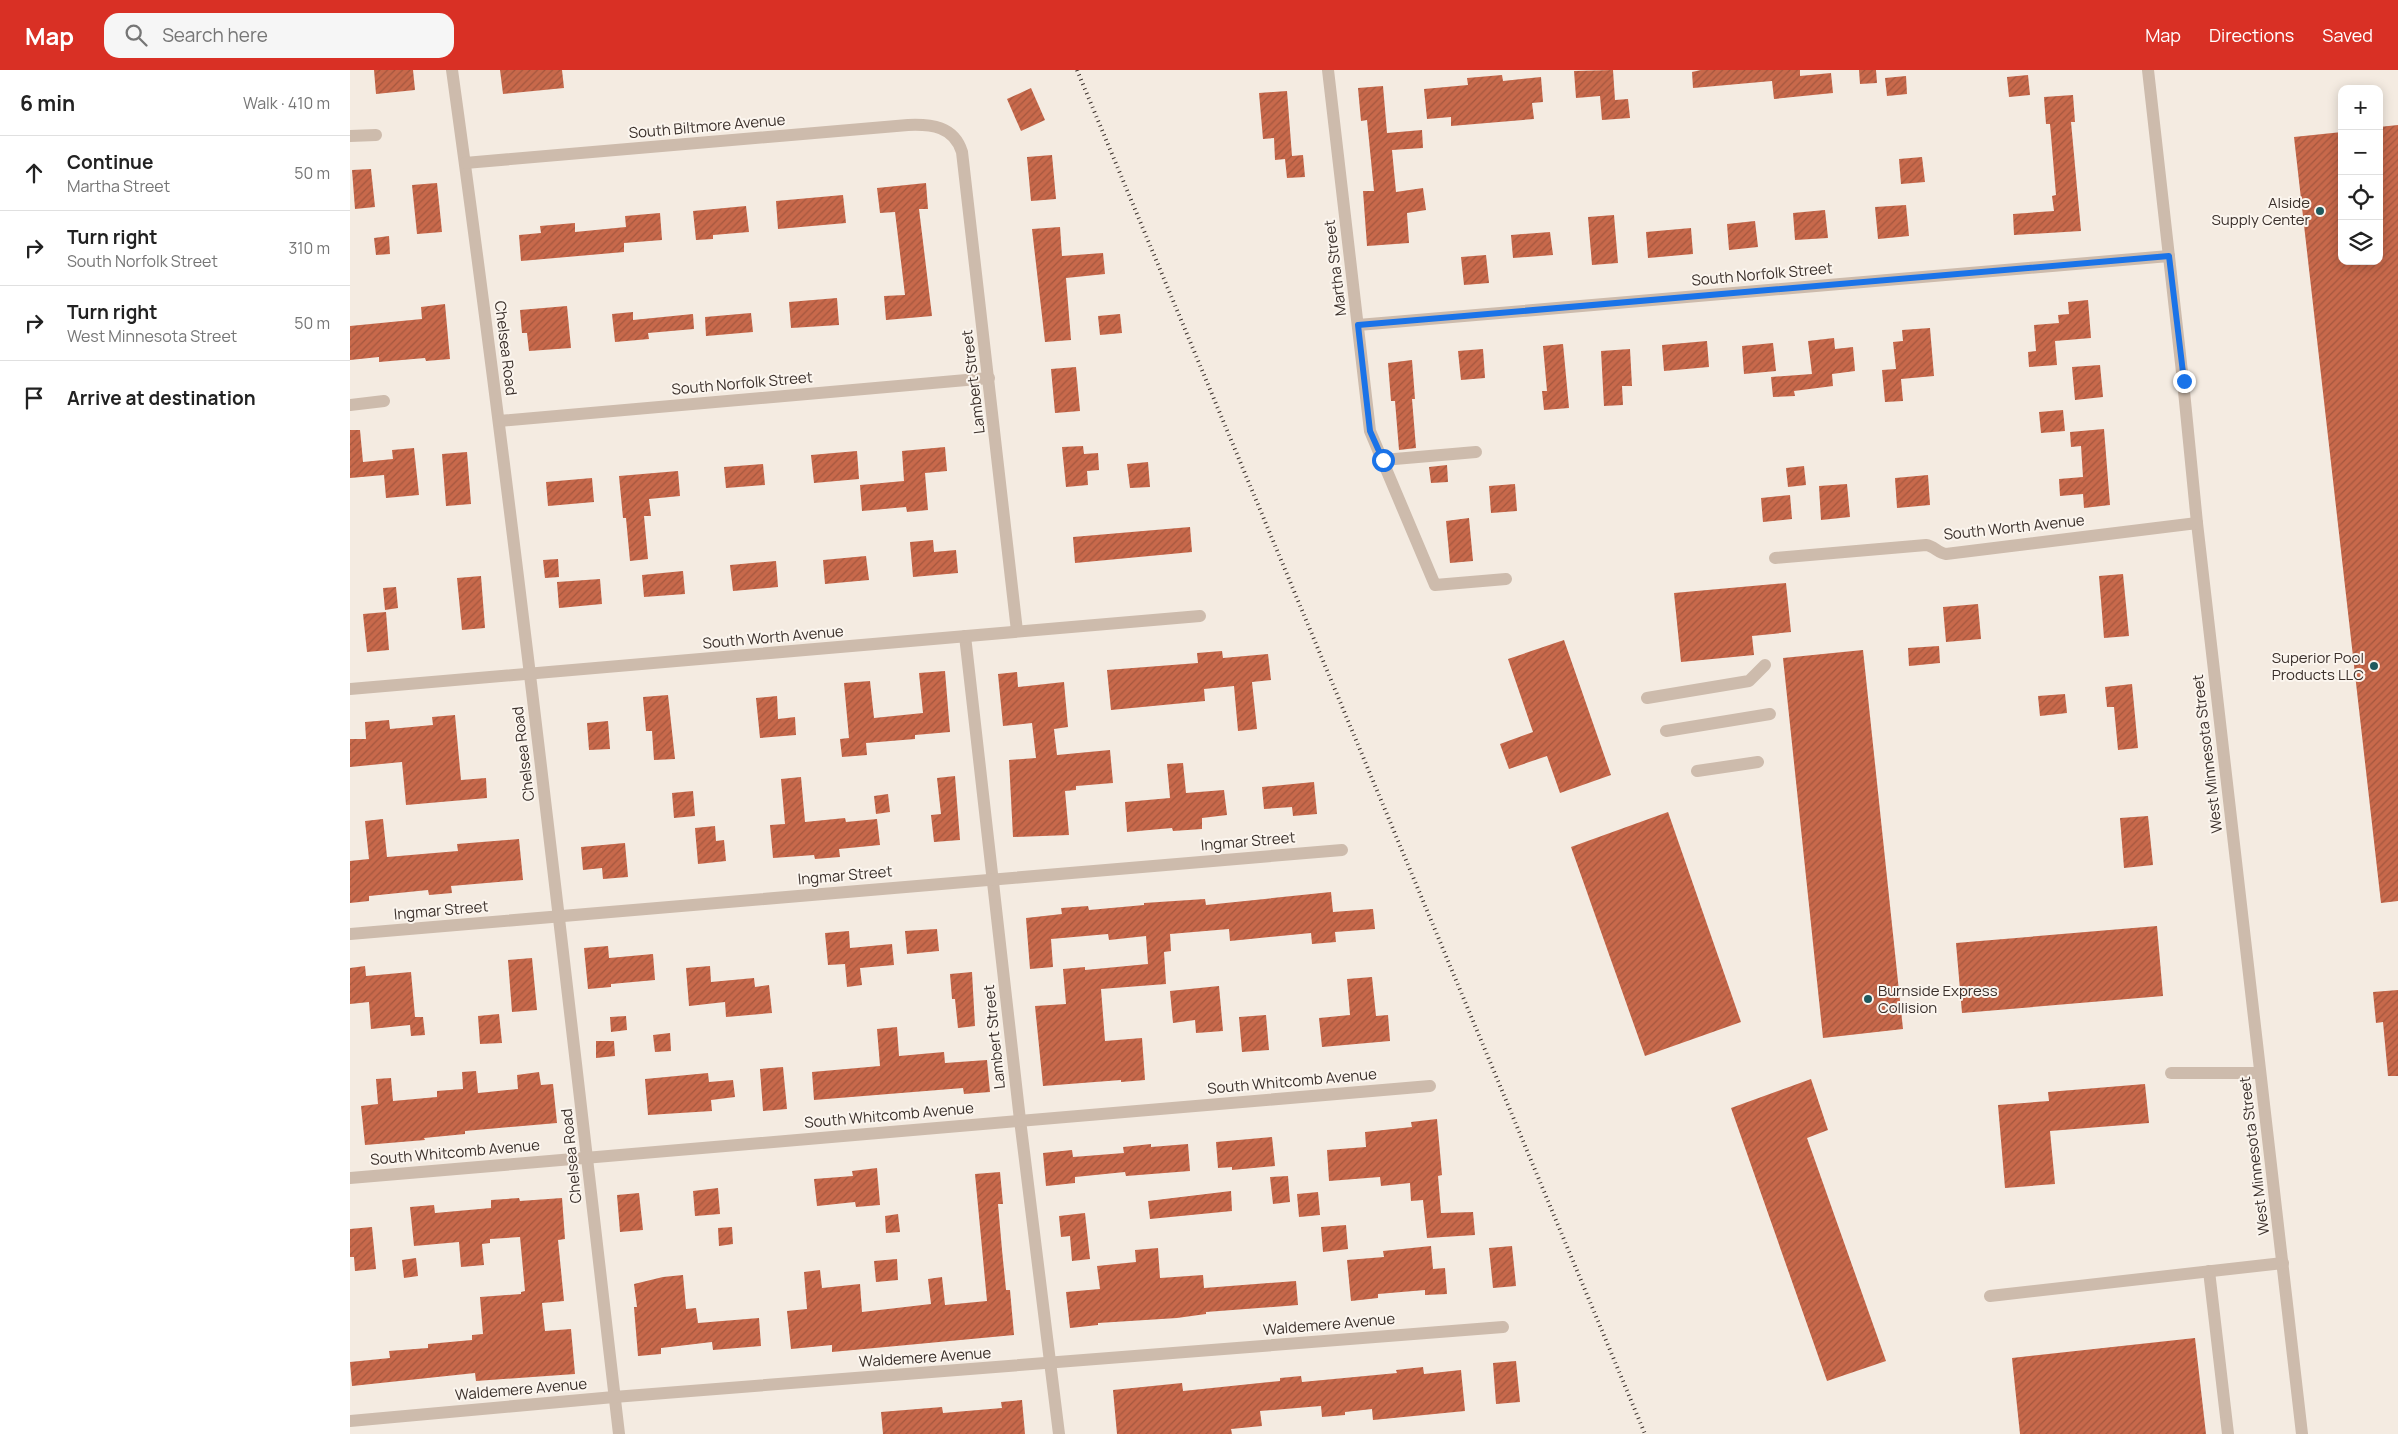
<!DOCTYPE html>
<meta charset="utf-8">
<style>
body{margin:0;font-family:Manrope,sans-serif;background:#f6f6f6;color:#222}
.controls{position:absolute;right:15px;top:15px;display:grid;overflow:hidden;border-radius:10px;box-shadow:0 2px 12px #0003}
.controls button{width:45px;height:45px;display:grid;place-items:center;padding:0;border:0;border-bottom:1px solid #e0e0e0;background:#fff;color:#222;font:25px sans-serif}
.stop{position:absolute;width:15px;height:15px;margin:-11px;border:4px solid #1a73e8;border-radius:50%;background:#fff}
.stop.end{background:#1a73e8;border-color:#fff;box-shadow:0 1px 5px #0008}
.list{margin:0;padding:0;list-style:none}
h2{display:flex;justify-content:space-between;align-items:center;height:65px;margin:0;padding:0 20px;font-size:21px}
h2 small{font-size:16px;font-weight:400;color:#767676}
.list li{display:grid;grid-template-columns:32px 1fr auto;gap:15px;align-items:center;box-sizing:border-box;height:75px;padding:0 20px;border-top:1px solid #e0e0e0}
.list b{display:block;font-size:19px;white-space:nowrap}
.list p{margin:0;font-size:16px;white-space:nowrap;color:#767676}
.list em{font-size:16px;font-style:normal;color:#767676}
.icon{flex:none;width:28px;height:28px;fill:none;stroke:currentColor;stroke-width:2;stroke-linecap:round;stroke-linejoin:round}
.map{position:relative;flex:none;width:2048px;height:1364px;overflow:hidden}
header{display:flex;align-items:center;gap:30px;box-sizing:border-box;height:70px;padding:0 25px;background:#d93025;color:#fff}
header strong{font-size:24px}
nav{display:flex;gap:28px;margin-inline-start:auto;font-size:18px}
.search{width:350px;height:45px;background:#f6f6f6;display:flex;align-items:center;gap:12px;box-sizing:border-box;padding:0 18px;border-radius:15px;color:#767676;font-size:19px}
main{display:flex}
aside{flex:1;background:#fff}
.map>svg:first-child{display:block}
.building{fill:url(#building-hatch)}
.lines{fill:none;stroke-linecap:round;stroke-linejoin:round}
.minor{stroke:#cdbbac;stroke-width:12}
.rail{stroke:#3b302b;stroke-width:4;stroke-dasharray:1 4;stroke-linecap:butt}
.route{stroke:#1a73e8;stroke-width:6}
.poi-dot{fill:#1f5a5e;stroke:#fbf5ee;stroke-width:2}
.labels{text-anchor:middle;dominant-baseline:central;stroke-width:4;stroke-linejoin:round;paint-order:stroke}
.street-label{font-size:15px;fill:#3b302b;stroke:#fbf5ee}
.poi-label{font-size:15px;fill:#3b302b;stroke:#fbf5ee;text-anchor:end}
</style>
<header>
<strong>Map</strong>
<div class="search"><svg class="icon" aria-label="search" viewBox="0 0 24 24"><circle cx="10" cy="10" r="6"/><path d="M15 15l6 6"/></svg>Search here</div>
<nav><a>Map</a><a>Directions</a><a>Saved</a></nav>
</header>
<main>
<aside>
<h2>6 min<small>Walk · 410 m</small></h2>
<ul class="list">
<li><svg class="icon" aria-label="ahead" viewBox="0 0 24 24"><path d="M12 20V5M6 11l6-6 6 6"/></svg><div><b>Continue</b><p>Martha Street</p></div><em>50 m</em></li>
<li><svg class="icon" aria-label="right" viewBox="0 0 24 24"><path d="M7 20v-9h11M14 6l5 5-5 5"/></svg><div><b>Turn right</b><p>South Norfolk Street</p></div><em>310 m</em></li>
<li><svg class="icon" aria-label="right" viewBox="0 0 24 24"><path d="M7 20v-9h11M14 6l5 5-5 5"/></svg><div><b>Turn right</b><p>West Minnesota Street</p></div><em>50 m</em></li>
<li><svg class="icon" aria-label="arrive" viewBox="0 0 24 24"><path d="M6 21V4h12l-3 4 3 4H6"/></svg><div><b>Arrive at destination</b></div></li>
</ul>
</aside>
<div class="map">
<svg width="2048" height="1364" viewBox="0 0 2048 1364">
<defs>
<pattern id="building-hatch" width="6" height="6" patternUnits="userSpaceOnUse" patternTransform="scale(1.25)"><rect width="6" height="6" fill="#c8694b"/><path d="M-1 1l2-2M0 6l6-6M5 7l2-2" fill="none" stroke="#a4573f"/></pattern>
</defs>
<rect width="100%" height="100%" fill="#f4ebe1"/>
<g class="building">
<path d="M24,0H63L65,20L26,24Z"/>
<path d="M150,0H212L214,18L153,24Z"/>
<path d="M1263,0L1265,30L1278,29L1280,48L1252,50L1250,26L1226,28L1224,1Z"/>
<path d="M1351,0H1450V6L1481,3L1483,23L1424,29L1422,11L1343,18L1342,2Z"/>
<path d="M1509,0H1526L1527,13L1510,14Z"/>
<path d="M1152,5L1153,11L1191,7L1193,32L1182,33L1184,49L1101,56V47L1077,49L1074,19L1118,15L1117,8Z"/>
<path d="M1678,5L1680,25L1659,27L1657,7Z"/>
<path d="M1556,6L1557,24L1537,26L1535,8Z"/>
<path d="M1033,16L1037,63L1072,60L1073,78L1042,80L1046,122L1073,118L1076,140L1057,143L1059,173L1017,176L1013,121H1024L1017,50L1011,51L1008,18Z"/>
<path d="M681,18L695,50L671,61L657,29Z"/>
<path d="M937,21L942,86L953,85L955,107L937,108L935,89L925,90L924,68L913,69L909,23Z"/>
<path d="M1723,25L1725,52H1721L1731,161L1664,165L1663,144L1704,141L1702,126L1706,125L1700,54H1696L1694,27Z"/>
<path d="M2048,55V831L2031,833L1944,67L1992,62V191H2029V57Z"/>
<path d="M702,85L706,129L681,131L677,87Z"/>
<path d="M1572,87L1575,112L1551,114L1549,89Z"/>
<path d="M21,99L25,137L5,139L2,100Z"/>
<path d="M87,113L92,162L67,164L62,115Z"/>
<path d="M576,113L578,139H569L582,246L536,250L534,226L555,225L545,142L530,143L527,118Z"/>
<path d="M493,125L496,153L428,159L426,131Z"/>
<path d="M1556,135L1559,166L1528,169L1525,137Z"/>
<path d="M396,136L399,162L363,165V169L346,170L343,141Z"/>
<path d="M1475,140L1478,168L1445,170L1443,143Z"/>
<path d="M310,143L312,170L274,173V182L171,191L169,165L191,163L190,156L225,153V162L276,157L275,146Z"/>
<path d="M1264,145L1268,193L1242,195L1238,147Z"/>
<path d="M1405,151L1408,177L1379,180L1377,154Z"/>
<path d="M710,157L712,186L753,183L755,204L716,208L721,270L695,272L682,159Z"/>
<path d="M1341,158L1343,184L1298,188L1296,162Z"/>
<path d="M1200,162L1203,185L1163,188L1161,165Z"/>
<path d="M39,166L40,184L26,185L24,168Z"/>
<path d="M1136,185L1139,213L1114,215L1111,187Z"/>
<path d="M487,228L489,255L441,258L439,232Z"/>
<path d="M1738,230L1741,268L1705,271L1707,295L1679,297L1678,282L1686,281L1684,255L1709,253L1708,245L1719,244L1718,232Z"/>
<path d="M95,234L100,289L76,291L75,288L29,292V287L0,290V256L72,249L71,237Z"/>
<path d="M217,236L221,278L179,281L177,263H172L170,240Z"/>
<path d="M283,242V250L343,244L344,259L298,263L299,269L265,272L262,244Z"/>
<path d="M401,243L403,262L356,266L355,247Z"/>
<path d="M770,244L772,263L750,265L748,246Z"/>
<path d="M1580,258L1584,306L1551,309L1553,331L1535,332L1532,300L1546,299L1543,272L1553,271L1552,260Z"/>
<path d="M1484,268L1485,279L1503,277L1505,301L1482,304L1483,316L1444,321L1445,326L1423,327L1421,307L1462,304L1458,271Z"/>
<path d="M1357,271L1359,297L1314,301L1312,275Z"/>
<path d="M1423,273L1426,301L1394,304L1392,276Z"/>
<path d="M1213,274L1219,338L1194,340L1192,321H1197L1193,276Z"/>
<path d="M1133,279L1135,308L1111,310L1108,281Z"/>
<path d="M1280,279L1282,316H1272L1273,335L1254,336L1251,281Z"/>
<path d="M1062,290L1065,329H1062L1066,378L1049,380L1045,331H1041L1038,293Z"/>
<path d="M1750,295L1753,327L1725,330L1722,297Z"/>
<path d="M726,297L730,341L705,343L701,299Z"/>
<path d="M1713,340L1715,361L1691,363L1689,342Z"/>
<path d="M1754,359L1760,435L1734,438L1733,424L1710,426L1709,409L1733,407L1731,376L1721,377L1720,362Z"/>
<path d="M0,360H10L13,392L43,389L42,380L64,378L69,425L36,428L34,405L0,408Z"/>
<path d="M733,376L734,384L748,383L749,400L737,401L738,415L716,417L712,377Z"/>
<path d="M595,377L597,401L575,403L578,440L557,442L556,437L512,441L510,415L554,411L552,381Z"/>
<path d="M507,381L509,409L464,413L461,385Z"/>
<path d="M117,382L121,434L96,436L92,384Z"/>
<path d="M798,392L800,417L780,418L777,394Z"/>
<path d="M413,394L415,415L376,418L374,397Z"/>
<path d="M1097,395L1098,412L1081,413L1079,397Z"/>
<path d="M1454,396L1456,415L1438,417L1436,398Z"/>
<path d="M328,401L330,426L299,429L301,446H294L298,489L280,491L276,448H273L269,406Z"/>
<path d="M1578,405L1580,435L1547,438L1545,408Z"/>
<path d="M242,408L244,432L198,436L196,412Z"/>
<path d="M1165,414L1167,441L1141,443L1139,416Z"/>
<path d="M1497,414L1500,447L1471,450L1469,416Z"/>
<path d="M1440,425L1442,449L1413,452L1411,428Z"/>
<path d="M1119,448L1123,491L1100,493L1096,451Z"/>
<path d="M840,457L842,482L725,493L723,467Z"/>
<path d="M583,470L584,482L606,480L608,503L563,507L560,472Z"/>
<path d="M516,486L519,510L475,514L473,490Z"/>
<path d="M208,489L209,507L195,508L193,490Z"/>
<path d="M426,491L428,517L383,521L380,495Z"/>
<path d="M333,501L335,524L294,527L292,505Z"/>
<path d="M1773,504L1779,566L1754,568L1749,506Z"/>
<path d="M131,506L135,558L112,560L107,508Z"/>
<path d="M250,509L252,534L209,538L207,512Z"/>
<path d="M1436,513L1441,562L1402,566L1404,585L1331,592L1324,523Z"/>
<path d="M46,517L48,538L35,540L33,518Z"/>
<path d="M1628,534L1631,569L1596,572L1593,537Z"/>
<path d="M36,542L39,580L17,582L13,544Z"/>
<path d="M1214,570L1261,705L1210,723L1197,686L1159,699L1150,674L1183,662L1158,589Z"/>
<path d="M1589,576L1590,593L1559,596L1558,578Z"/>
<path d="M1513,580L1553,959L1473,968L1433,588Z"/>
<path d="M872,581L873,588L918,584L921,610L902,612L907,659L888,661L884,616L854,619L855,631L761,640L757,600L848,593L847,583Z"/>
<path d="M595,601L600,662L565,665V669L516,673L517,685L492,687L490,669L499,668L494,613L520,611L524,648L573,643L569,603Z"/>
<path d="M667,602L668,617L714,612L718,657L704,659L707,685L760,680L763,713L726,716V720L715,721L719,765L663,767L659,690L686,688L682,653L653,656L648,604Z"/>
<path d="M1782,614L1788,678L1768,680L1764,637H1757L1755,617Z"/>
<path d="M1715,624L1717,643L1690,646L1688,626Z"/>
<path d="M318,625L325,689L304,690L302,661H296L293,627Z"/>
<path d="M427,626L428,649L445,647L446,665L410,668L406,628Z"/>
<path d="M105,645L111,710L136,708L137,728L56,735L52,692L0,697V669H16L15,652L39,650L40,659L83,655L82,647Z"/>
<path d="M258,651L260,679L239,680L237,653Z"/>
<path d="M833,693L836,723L874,720L877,745L852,748V759L823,761L822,758L777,762L775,732L820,728L817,694Z"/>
<path d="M605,706L610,770L584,772L581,745L591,744L587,708Z"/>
<path d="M451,707L455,752L495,748L496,752L527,749L530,775L489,779L490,787L465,789L464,785L423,788L420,755L435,754L431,709Z"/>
<path d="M964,712L967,744L943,746L942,737L914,739L912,717Z"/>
<path d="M343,721L345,746L324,748L322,723Z"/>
<path d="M538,724L540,742L526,744L524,726Z"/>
<path d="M1318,742L1391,952L1295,986L1221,777Z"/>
<path d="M1798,746L1803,795L1774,798L1770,748Z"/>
<path d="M33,749L37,787L108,781L107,774L169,769L173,810L101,816L102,823L79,825L78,820L19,826V831L0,833V791L19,789L15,751Z"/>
<path d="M365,756L366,771L374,770L376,791L348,794L345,758Z"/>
<path d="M275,773L278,807L253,809L252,798L233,800L231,777Z"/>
<path d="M981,822L983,842L1023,839L1025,859L985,862L986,872L962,874L961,863L880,871L879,859L820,864L821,881L814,882L816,914L751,919L755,971L792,968L795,1010L771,1012V1010L693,1016L685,936L716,934L713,899L735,897V900L798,894L796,866L759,870L758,864L701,869L703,897L680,899L676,848L712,844L711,838L738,836L739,840L794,835V833L855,829L856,835Z"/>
<path d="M1807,856L1813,926L1612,943L1606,873Z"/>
<path d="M587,859L589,881L557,884L555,861Z"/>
<path d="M499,861L500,878L542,874L544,895L510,898L512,915L497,917L495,894L478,895L475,863Z"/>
<path d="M258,876L259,888L303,884L305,910L261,914V917L238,919L234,878Z"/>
<path d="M182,888L187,940L162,942L158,890Z"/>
<path d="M15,896L16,906L61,902L65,947H73L75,965L61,966L60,955L21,959L19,932L0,934V898Z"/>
<path d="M360,896L361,912L404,908L405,917L419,915L422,943L376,947L375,932L339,936L336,898Z"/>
<path d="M622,902L625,956L608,958L605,929H602L600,904Z"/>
<path d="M1022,907L1026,946L1038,945L1040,971L972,977L969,948L1000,945L997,909Z"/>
<path d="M869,916L873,961L846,963L845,950L823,953L820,921Z"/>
<path d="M2048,920V1006H2038L2033,952L2026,953L2023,922Z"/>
<path d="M149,944L152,973L130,974L128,946Z"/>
<path d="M916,945L919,980L892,982L889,947Z"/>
<path d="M276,946L277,960L261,962L260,947Z"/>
<path d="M547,957L549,986L594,982L595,993L637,990L640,1022L614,1024L613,1018L464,1030L462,1002L530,996L527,959Z"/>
<path d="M320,963L321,981L305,982L303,965Z"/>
<path d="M246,971H264L265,986L246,988Z"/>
<path d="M433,997L437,1039L413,1041L410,999Z"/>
<path d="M126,1001L128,1023L168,1019L167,1005L189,1002L191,1015L203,1014L207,1053L115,1061V1064L74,1068L75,1070L15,1075L11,1036L28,1034L26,1009L41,1008L43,1031L87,1027V1021L113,1019L112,1002Z"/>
<path d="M358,1003L359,1012L383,1010L385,1027L361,1030L362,1041L298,1045L295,1009Z"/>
<path d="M1461,1009L1478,1060L1457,1068L1536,1291L1477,1311L1381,1038Z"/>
<path d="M1795,1014L1799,1053L1700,1061L1705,1114L1655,1118L1648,1035L1699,1031L1698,1022Z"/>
<path d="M1087,1049L1092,1105L1088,1106L1091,1143L1123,1142L1125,1165L1077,1168L1073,1130L1061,1131L1060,1113L1031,1116L1030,1107L979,1111L977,1080L1016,1077L1015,1062L1062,1057L1061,1052Z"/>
<path d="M922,1067L925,1096L882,1100V1097L868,1098L866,1072Z"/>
<path d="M801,1074V1077L838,1074L840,1101L776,1106L775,1102L725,1107V1113L696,1116L693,1083L722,1080L723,1087L774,1083L773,1077Z"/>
<path d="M527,1098L530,1135L506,1137L505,1132L467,1136L464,1109L503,1106L502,1101Z"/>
<path d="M650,1102L653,1134H648L652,1180L656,1220H660L664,1265L482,1282V1275L441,1279L437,1241L457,1239L454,1202L470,1200L472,1218L510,1214L512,1242L581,1234L578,1209L592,1207L595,1235L637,1231L625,1104Z"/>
<path d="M938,1106L940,1132L923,1134L920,1107Z"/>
<path d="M368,1118L370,1144L345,1146L343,1121Z"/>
<path d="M881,1121L882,1141L800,1149L798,1131Z"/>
<path d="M968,1122L970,1145L949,1147L947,1124Z"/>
<path d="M289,1123L293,1160L270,1162L267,1125Z"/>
<path d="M169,1128L170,1131L212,1128L215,1169L208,1170L214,1231L192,1233L195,1261L221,1259L225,1304L126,1311L125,1303L2,1316L0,1292L40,1288L39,1281L78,1278V1274L122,1270V1265L133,1264L130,1227L171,1224V1222L175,1221L170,1167L140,1169V1173L132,1174L134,1195L111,1197L109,1172L64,1176L60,1137L84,1135L85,1143L141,1138V1130Z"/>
<path d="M735,1143L740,1189L722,1191L720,1166L711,1167L709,1146Z"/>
<path d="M548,1144L550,1162L536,1163L535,1146Z"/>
<path d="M996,1155L998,1179L973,1182L971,1157Z"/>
<path d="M22,1157L26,1199L5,1201L4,1187H0V1159Z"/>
<path d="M382,1157L383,1174L369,1176L368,1158Z"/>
<path d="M1081,1176L1083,1199L1095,1198L1097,1224L1075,1225V1220L1028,1224V1228L1001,1231L997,1190L1034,1187L1033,1181Z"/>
<path d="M1162,1176L1166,1216L1143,1218L1139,1178Z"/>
<path d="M808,1178L810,1208L853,1205L854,1218L946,1211L948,1235L856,1242V1244L827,1248L748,1253V1255L720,1258L716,1222L750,1219L747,1196L786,1192L785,1180Z"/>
<path d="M66,1188L68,1206L54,1208L52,1190Z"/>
<path d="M547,1189L548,1210L526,1212L524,1191Z"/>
<path d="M333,1205L336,1239L346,1238L348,1253L409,1248L411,1276L363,1280L362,1272L311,1278V1284L288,1286L284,1237H287L284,1214L313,1207Z"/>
<path d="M1845,1268L1856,1364H1670L1662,1288Z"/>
<path d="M1166,1291L1170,1332L1146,1334L1143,1293Z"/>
<path d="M1073,1297L1074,1304L1111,1300L1115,1341L1023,1350L1022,1339L995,1342V1345L972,1347L971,1336L910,1341L912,1356L881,1359L882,1364H767L763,1320L832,1313L833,1321L930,1311V1308L951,1306L952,1312L1047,1303L1046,1300Z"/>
<path d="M672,1330L675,1364H533L531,1342L592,1337L593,1343L652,1338L651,1332Z"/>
</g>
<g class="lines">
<g class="minor">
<path d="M102,0C165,454 216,909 269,1364"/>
<path d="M978,0L1020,361L1085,515L1156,509"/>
<path d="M1798,0L1833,311L1847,453L1952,1364"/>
<path d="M0,66L26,65"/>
<path d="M115,93L558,55C581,54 604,56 612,82L667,561"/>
<path d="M1008,255L1819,186"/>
<path d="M0,335L34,331"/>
<path d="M149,351L639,308"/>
<path d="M1033,390L1126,382"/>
<path d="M1425,488L1576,475C1584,476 1588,483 1596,484L1847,453"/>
<path d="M615,566L670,1050L709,1364"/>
<path d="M0,619L850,546"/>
<path d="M1297,628L1399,611L1415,595"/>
<path d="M1316,661L1420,644"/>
<path d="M1347,701L1408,692"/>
<path d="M0,864L992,780"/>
<path d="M1821,1003H1910"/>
<path d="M0,1108L1080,1016"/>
<path d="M1859,1201L1878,1364"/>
<path d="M1640,1226L1933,1193"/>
<path d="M0,1351L264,1327L1153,1257"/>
</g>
<path class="rail" d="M727,0L1295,1364"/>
</g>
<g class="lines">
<path class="route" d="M1033,390L1020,361L1008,255L1819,186L1834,311"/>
</g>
<g class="poi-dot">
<circle cx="1970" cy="141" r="5"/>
<circle cx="2024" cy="596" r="5"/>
<circle cx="1518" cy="929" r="5"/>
</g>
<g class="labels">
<g class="street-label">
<text transform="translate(357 56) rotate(-5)">South Biltmore Avenue</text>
<text transform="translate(985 198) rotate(-97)">Martha Street</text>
<text transform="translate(1412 204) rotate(-5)">South Norfolk Street</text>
<text transform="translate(156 278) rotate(83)">Chelsea Road</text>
<text transform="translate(623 312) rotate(-97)">Lambert Street</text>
<text transform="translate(392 313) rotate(-5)">South Norfolk Street</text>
<text transform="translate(1664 457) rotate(-6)">South Worth Avenue</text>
<text transform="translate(423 567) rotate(-5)">South Worth Avenue</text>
<text transform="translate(173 684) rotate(-97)">Chelsea Road</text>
<text transform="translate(1857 684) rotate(-97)">West Minnesota Street</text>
<text transform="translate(898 771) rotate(-5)">Ingmar Street</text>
<text transform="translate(495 805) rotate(-5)">Ingmar Street</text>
<text transform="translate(91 840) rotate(-5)">Ingmar Street</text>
<text transform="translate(644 967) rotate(-96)">Lambert Street</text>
<text transform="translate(942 1011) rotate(-5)">South Whitcomb Avenue</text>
<text transform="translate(539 1045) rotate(-5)">South Whitcomb Avenue</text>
<text transform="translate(105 1082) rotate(-5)">South Whitcomb Avenue</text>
<text transform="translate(221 1086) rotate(-96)">Chelsea Road</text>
<text transform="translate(1904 1086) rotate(-97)">West Minnesota Street</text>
<text transform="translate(979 1254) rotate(-5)">Waldemere Avenue</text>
<text transform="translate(575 1287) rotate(-4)">Waldemere Avenue</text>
<text transform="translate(171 1319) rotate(-5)">Waldemere Avenue</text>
</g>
<g class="poi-label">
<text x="1960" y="132">Alside<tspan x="1960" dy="17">Supply Center</tspan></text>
<text x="2014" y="587">Superior Pool<tspan x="2014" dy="17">Products LLC</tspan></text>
<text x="1528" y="920" text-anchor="start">Burnside Express<tspan x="1528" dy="17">Collision</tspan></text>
</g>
</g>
</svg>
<div class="controls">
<button>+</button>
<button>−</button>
<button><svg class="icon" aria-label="locate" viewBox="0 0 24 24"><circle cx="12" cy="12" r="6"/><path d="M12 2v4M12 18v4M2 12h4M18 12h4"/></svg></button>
<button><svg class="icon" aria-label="layers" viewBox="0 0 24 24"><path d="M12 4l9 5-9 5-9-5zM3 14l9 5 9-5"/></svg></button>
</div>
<div class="stop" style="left:1033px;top:390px"></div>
<div class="stop end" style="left:1834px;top:311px"></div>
</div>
</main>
